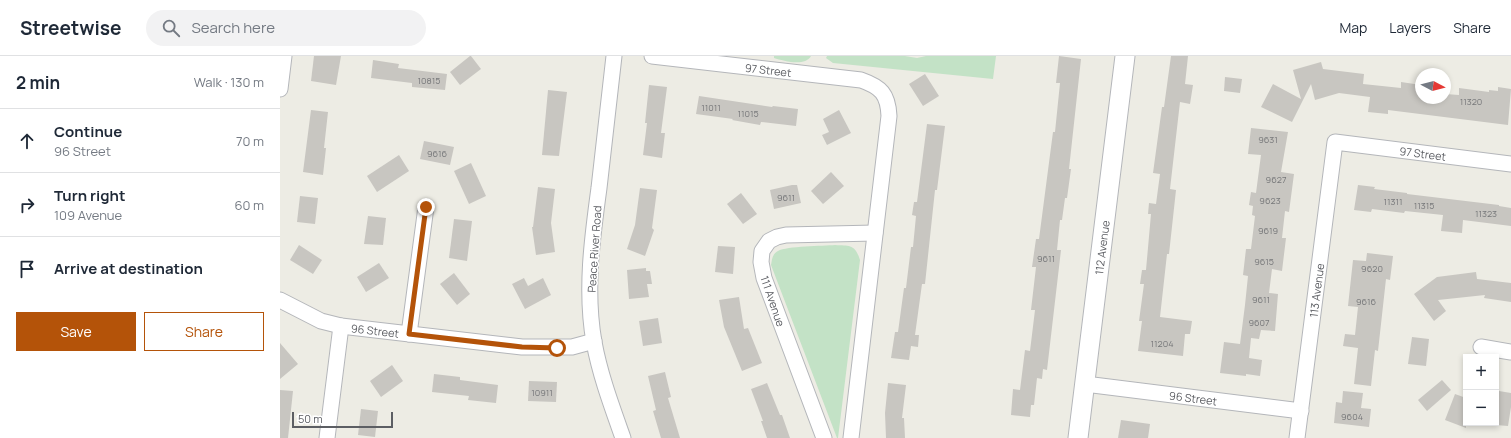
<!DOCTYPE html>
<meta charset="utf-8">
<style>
body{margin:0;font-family:Manrope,sans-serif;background:#f2f2f3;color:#1f2937}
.controls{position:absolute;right:12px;bottom:12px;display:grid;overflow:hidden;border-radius:0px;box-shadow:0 2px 6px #0003}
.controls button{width:36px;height:36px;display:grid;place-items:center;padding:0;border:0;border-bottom:1px solid #e0e1e3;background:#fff;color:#1f2937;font:20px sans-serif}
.compass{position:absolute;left:1135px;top:12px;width:36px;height:36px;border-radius:50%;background:#fff;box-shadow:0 2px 6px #0003;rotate:97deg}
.scale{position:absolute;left:12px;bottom:10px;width:101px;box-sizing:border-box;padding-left:4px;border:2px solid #5c5e63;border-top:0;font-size:11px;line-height:14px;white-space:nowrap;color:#5c5e63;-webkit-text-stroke:3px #fff;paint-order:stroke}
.stop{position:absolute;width:12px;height:12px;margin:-9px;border:3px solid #b45309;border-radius:50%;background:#fff}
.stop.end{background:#b45309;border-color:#fff;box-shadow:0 1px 4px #0008}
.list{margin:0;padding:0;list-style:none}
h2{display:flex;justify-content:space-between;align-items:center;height:52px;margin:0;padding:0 16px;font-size:17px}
h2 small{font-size:13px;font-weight:400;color:#747a83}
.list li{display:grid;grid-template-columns:26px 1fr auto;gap:12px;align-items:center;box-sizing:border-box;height:64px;padding:0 16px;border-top:1px solid #e0e1e3}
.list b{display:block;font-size:15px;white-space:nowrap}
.list p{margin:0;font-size:13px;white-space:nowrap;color:#747a83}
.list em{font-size:13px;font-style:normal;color:#747a83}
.actions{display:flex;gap:8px;padding:12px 16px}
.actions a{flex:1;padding:9px 0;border:1px solid #b45309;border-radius:0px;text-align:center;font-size:14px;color:#b45309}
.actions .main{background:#b45309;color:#fff}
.icon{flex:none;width:22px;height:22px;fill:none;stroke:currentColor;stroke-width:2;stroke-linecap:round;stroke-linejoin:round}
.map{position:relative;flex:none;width:1231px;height:382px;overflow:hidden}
header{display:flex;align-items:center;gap:24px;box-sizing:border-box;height:56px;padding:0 20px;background:#fff;border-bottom:1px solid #e0e1e3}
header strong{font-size:19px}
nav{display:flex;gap:22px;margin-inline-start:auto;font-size:14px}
.search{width:280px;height:36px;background:#f2f2f3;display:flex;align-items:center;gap:10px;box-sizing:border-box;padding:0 14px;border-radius:22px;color:#747a83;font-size:15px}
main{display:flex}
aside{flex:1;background:#fff}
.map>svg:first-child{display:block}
.green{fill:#c3e2c6}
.building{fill:#c8c6c1}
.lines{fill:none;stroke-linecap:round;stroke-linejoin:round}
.minor-casing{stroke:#b4b6ba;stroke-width:17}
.tertiary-casing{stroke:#b4b6ba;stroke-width:21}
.minor{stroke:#fff;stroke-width:15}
.tertiary{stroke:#fff;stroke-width:19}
.route{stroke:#b45309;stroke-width:5}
.labels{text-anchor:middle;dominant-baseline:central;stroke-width:3;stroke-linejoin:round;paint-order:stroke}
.number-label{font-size:9px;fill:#77787a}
.street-label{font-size:11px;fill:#5c5e63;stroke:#fff}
</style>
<header>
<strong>Streetwise</strong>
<div class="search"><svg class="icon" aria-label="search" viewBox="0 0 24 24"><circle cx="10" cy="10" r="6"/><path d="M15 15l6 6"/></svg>Search here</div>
<nav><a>Map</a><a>Layers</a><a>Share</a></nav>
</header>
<main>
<aside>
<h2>2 min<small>Walk · 130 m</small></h2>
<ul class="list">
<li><svg class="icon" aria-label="ahead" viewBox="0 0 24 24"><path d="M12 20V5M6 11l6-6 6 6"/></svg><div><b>Continue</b><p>96 Street</p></div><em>70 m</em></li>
<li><svg class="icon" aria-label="right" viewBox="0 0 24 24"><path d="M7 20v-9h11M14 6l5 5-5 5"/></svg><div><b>Turn right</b><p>109 Avenue</p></div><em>60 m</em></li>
<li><svg class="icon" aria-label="arrive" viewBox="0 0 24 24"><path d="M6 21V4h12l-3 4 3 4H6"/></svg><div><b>Arrive at destination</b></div></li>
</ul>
<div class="actions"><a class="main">Save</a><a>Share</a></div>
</aside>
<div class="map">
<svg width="1231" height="382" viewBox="0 0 1231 382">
<rect width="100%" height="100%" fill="#edece4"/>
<g class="green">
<path d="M494,0H531C525,11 504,5 494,2Z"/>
<path d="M547,0H625L637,2L646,0H716L713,23L553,7L546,2Z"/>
<path d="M555,189C570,190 575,188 580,204L558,382H557L491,209C492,204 492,198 498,195C507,190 543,190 555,189Z"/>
</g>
<g class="building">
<path d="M34,0H61L56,29L31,25Z"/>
<path d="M190,0H191L201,13L180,29L170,16Z"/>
<path d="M779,0L801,3L789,113H791L787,142H785L782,164H780L777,194H781L767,314L763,313L762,323L757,322L754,349H751L750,361L731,359L733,333L740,334L745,294L750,295L755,254H751L756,211H752L756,183H759L773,76H775L780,27H776Z"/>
<path d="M891,0H908L905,28L913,29L910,48L900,46L890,133L896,134L889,198H887L880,261L912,265L910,278H905L903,300L858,295L862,265H859L864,228H860L862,214H866L871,158H868L869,147L876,148L880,118L873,117L882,51H884Z"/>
<path d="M93,4L119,8L118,12L167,18L165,34L132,31V27L91,22Z"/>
<path d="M1041,6L1043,13L1084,18L1083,28L1121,32V26L1141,29V42H1165V38L1179,39V32L1209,36V34L1218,35V31L1231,33L1228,69L1108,54V58L1088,56L1090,41L1059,37L1035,44L1031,28L1012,66L981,51L993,28L1021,43L1013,14Z"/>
<path d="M645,18L659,40L643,50L629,28Z"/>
<path d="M945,21L962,23L960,37L944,35Z"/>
<path d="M369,29L387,31L381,77H385L382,102L363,99L367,67H365Z"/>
<path d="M268,34L287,36L279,100L262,99Z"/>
<path d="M419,40L492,51L493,50L518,53L516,70L481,66L480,69L452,64L453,63L416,58Z"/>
<path d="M31,54L48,56L44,92H46L43,119L23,116Z"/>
<path d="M559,54L571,77L547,89L542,79L549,76L543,63Z"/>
<path d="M647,68L665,70L657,134H655L645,228H642L635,279H639L638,291L631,290L629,304L611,302L615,276H618L624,232H626L631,191H633L636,160L632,159L634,146H637Z"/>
<path d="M971,72L1008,76L1001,116L1014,118L1009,156L1005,155L1002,182H1006L1002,215L992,213L989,237L998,238L995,275L981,274L979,283L971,282L969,302L982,304L980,320L966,318V320L940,317L944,286L960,288L965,249L968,220L963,219L966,193H971L975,160L972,159L973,150L969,149L971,136L976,137L981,99L968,98Z"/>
<path d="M144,85L174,91L170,109L140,103Z"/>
<path d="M119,99L129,115L97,136L87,120Z"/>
<path d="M191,107L206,140L189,148L174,115Z"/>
<path d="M551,116L564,130L543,148L531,135Z"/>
<path d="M512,129H517L521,147L494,153L490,134Z"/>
<path d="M1078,129L1095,131L1094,133L1127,137V138L1219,149V150L1231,152V170L1183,164L1182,177L1161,175L1163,159L1125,155L1124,157L1092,153L1091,156L1074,154Z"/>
<path d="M258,131L275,133L271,167L275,196L256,199L252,171H253Z"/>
<path d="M360,132L377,134L372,172L374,174L365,200L347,193L355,169Z"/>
<path d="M461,137L477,158L463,168L447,148Z"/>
<path d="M20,140L38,142L35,168L17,166Z"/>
<path d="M88,160L106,162L103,189L84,188Z"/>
<path d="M174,163L192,165L187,205L169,202Z"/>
<path d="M19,189L42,204L33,218L10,204Z"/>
<path d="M438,190L455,191L453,218L435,216Z"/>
<path d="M1087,197L1113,200L1110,224L1106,223L1098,295L1095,294L1091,330L1074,328L1078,292L1063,290L1065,278L1075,279L1078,251L1068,250L1073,204L1086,205Z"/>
<path d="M99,207L109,222L86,236L77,221Z"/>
<path d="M366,212V215H370L372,228H367L369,241L349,243L347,214Z"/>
<path d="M1196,216L1197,223L1231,227V246L1204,242L1205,239L1158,244L1166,255L1154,265L1134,238L1157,221Z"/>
<path d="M174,217L190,238L177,249L160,228Z"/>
<path d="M244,222L248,230L263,222L271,239L245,253L232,228Z"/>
<path d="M459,241L464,273L468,272L482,307L462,315L444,271L439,244Z"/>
<path d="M378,262L382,287L363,290L359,265Z"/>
<path d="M1132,281L1149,283L1146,310L1128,308Z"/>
<path d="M0,287L18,308L0,323Z"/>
<path d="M112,309L123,325L101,341L90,325Z"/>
<path d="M385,316L391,341L388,342L400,382H381L373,355L376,354L368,320Z"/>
<path d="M154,318L180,321V324L218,329L216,347L188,344L189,340L152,336Z"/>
<path d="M1162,324L1171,334L1147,355L1138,344Z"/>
<path d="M249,325L277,326L276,346L248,345Z"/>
<path d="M487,327L500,359H502L510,382H487L481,365H483L471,333Z"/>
<path d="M608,327L626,329L622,362H624L625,382H606L605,357Z"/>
<path d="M0,334L13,335L8,382H0Z"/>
<path d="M1063,335L1083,337L1081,352L1091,353L1089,371L1054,367L1056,346L1062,347Z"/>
<path d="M1219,335L1231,337V351L1228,370L1216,369V342L1218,343Z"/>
<path d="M1175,338L1186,342V372L1165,364Z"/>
<path d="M81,353L98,355L95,381L78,379Z"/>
<path d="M841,364L870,368L868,382H838Z"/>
</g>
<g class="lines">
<g class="minor-casing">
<g id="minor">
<path d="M334,0C329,44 324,88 319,132C312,183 305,235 314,286C320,319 332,351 343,382"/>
<path id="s1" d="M372,0L581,24C601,31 608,38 609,60L571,382"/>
<path d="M0,33L4,0"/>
<path id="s2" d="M0,244L41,265L61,270L242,291H292L314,285"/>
<path d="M129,278L146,151"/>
<path d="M1201,291L1231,296"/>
<path id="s3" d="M805,328L1021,355"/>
<path d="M47,382L61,270"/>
<path d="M544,382L484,222L481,206L482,195L489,185L497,181L506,179L595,177"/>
<path id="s4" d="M1017,382L1055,86L1231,108"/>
</g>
</g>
<g class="tertiary-casing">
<g id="tertiary">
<path id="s5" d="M798,382L845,0"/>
</g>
</g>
<use href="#minor" class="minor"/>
<use href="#tertiary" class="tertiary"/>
</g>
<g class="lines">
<path class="route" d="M146,151L129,278L242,291L277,292"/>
</g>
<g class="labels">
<g class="number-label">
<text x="149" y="24">10815</text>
<text x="1191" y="45">11320</text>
<text x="431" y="51">11011</text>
<text x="468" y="57">11015</text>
<text x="988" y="83">9631</text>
<text x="157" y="97">9616</text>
<text x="996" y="123">9627</text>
<text x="506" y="141">9611</text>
<text x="990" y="144">9623</text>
<text x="1113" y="145">11311</text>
<text x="1144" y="149">11315</text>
<text x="1206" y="157">11323</text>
<text x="988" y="174">9619</text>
<text x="766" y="202">9611</text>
<text x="984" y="205">9615</text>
<text x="1092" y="212">9620</text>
<text x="981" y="243">9611</text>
<text x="1086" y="245">9616</text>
<text x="979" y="266">9607</text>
<text x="882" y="287">11204</text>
<text x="262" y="336">10911</text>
<text x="1072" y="360">9604</text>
</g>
<g class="street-label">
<text stroke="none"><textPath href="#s1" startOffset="117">97 Street</textPath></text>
<text stroke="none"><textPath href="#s4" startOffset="387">97 Street</textPath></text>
<text stroke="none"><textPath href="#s5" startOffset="192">112 Avenue</textPath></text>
<text transform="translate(314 193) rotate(-86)">Peace River Road</text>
<text stroke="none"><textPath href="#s4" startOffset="149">113 Avenue</textPath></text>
<text transform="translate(493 245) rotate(71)">111 Avenue</text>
<text stroke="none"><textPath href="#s2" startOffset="101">96 Street</textPath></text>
<text stroke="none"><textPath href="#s3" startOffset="109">96 Street</textPath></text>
</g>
</g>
</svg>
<div class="controls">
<button>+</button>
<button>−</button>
</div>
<svg class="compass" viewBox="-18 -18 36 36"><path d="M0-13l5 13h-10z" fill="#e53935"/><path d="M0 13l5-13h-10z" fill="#747a83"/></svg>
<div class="scale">50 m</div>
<div class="stop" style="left:277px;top:292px"></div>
<div class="stop end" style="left:146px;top:151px"></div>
</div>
</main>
